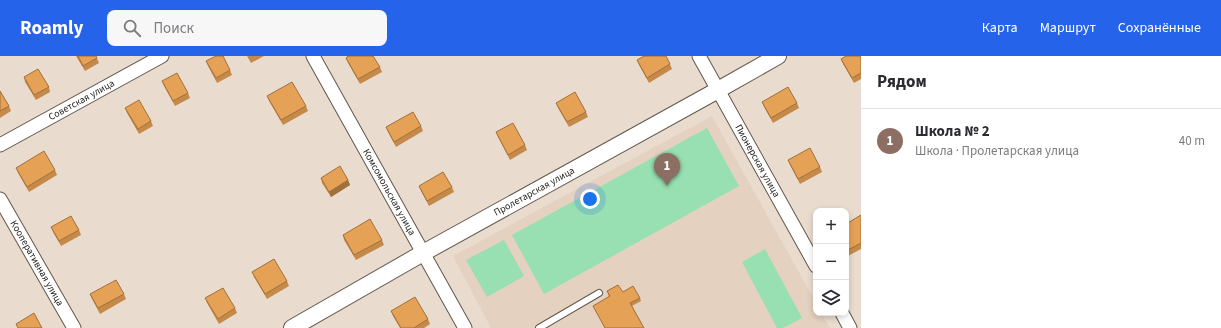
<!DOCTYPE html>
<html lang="ru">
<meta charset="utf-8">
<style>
body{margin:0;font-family:"Source Sans 3",sans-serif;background:#f7f7f7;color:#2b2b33}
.controls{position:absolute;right:12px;bottom:12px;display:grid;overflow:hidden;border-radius:8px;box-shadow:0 2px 6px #0003}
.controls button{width:36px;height:36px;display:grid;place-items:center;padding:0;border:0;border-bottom:1px solid #e1e1e2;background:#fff;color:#2b2b33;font:20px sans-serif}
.you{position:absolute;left:590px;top:143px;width:14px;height:14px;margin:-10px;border:3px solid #fff;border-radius:50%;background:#1a73e8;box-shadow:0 0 0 6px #1a73e833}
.badge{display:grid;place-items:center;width:26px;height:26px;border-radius:50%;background:#2563eb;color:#fff;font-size:13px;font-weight:700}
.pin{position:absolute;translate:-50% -33px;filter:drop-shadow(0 1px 2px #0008)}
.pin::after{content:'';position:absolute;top:21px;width:14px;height:12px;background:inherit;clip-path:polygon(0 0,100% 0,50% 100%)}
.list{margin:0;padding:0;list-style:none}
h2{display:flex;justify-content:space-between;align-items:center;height:52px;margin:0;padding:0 16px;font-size:17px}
h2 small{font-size:13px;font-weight:400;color:#7c7c81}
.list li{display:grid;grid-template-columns:26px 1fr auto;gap:12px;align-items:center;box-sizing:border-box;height:64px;padding:0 16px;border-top:1px solid #e1e1e2}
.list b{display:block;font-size:15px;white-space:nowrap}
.list p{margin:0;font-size:13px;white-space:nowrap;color:#7c7c81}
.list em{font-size:13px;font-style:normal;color:#7c7c81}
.icon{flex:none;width:22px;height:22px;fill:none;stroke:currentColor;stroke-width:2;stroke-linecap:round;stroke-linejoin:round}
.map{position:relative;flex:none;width:861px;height:272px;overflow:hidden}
header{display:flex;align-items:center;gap:24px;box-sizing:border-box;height:56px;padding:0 20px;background:#2563eb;color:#fff}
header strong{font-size:19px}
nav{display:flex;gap:22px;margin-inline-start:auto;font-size:14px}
.search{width:280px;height:36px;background:#f7f7f7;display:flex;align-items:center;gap:10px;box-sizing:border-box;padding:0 14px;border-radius:8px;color:#7c7c81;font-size:15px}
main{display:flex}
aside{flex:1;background:#fff}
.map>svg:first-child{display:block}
.built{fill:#e4d1bf}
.green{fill:#98dfb2}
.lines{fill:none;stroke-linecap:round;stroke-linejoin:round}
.service-casing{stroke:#61564b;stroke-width:8}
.minor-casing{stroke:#61564b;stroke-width:15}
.tertiary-casing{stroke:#61564b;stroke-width:18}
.service{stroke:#fff;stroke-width:6}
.minor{stroke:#fff;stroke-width:13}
.tertiary{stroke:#fff;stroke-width:16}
.wall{fill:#c58a49}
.shaded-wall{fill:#a0713c}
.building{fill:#e5a155;stroke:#a0713c}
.labels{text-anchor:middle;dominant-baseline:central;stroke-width:3.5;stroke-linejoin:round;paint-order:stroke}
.street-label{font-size:10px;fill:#27221d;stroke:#fff}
</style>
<header>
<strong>Roamly</strong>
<div class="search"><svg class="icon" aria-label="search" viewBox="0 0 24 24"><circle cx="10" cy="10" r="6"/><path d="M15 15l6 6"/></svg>Поиск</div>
<nav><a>Карта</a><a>Маршрут</a><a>Сохранённые</a></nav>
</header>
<main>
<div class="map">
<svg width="861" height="272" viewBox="0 0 861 272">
<rect width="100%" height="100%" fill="#e9dccf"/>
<path class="built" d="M712,60L816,247V257H821L830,272H491L453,200Z"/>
<g class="green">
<path d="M707,72L739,130L544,238L512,179Z"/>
<path d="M504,184L524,220L487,241L466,204Z"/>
<path d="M765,193L802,262L783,272H777L742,206Z"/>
</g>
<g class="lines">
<g class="service-casing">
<path id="service" d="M539,272L599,237"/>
</g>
<g class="minor-casing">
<g id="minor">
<path id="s1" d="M313,0L465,272"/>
<path id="s2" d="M699,0L816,210"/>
<path id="s3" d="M0,89L162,0"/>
<path id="s4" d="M0,143L74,272"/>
<path d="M842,257L850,272"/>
</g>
</g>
<g class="tertiary-casing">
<g id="tertiary">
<path id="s5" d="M292,272L423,197L718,34L778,0"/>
</g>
</g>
<use href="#service" class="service"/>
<use href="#minor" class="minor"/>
<use href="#tertiary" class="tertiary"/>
</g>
<g class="wall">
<path d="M76,0H96L99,7L85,15Z"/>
<path d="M247,0H264L251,7Z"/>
<path d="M861,0V23L854,27L843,8L841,3Z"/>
<path d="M346,2L380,11L382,16L360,28L348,7Z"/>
<path d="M637,4L670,8L672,13L649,27L639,9Z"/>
<path d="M206,5L230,14L232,19L217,27L208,10Z"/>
<path d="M24,21L49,31L50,36L36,44L25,26Z"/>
<path d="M162,25L188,37L190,42L175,50L164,30Z"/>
<path d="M0,35L9,50L11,55L0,62Z"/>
<path d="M267,40L306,50L308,55L283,69L269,45Z"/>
<path d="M762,46L797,47L799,52L773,67L764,51Z"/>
<path d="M556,47L586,56L588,61L569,71L558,52Z"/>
<path d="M125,52L151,65L153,70L139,78L127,57Z"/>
<path d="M421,70L423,75L396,91L388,76L386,71Z"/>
<path d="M496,76L525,89L527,94L510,104L498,81Z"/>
<path d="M788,104L820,111L822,116L800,128L790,109Z"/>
<path d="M16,112L55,114L57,119L29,136L18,117Z"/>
<path d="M321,122L348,124L350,129L331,141L322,127Z"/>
<path d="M419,130L452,131L454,136L429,150L421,135Z"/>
<path d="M861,159V193L848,200L846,197V168Z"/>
<path d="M51,171L79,174L81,179L61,190L53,176Z"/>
<path d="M343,179L382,184L384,189L356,204L344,184Z"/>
<path d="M252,216L287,225L289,230L267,243L254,221Z"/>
<path d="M607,235L623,236L640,242L641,245L632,250L644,272H605L593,250L609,241Z"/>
<path d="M90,238H124L126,243L100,258L92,243Z"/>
<path d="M205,242L235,252L237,257L219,268L207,247Z"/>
<path d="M391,255L428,263L430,268L424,272H400L393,260Z"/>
</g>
<path class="shaded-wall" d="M348,124L350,129L331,141L329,136Z"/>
<g class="building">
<path d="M78,0H96L97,2L83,10Z"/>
<path d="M216,0H223L230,14L216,22L206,5Z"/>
<path d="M348,0H373L380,11L358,23L346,2Z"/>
<path d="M644,0H666L670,8L647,22L637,4Z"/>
<path d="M846,0H861V17L852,22L841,3Z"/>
<path d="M38,13L49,31L34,39L24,21Z"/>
<path d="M177,17L188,37L173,45L162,25Z"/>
<path d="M292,26L306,50L281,64L267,40Z"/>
<path d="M788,31L797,47L771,62L762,46Z"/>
<path d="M0,35L9,50L0,55Z"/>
<path d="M575,36L586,56L567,66L556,47Z"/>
<path d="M139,44L151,65L138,73L125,52Z"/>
<path d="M413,56L421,70L394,86L386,71Z"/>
<path d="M513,67L525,89L508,99L496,76Z"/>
<path d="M810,92L820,111L798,123L788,104Z"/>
<path d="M44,95L55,114L27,131L16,112Z"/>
<path d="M340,110L348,124L329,136L321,122Z"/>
<path d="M443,116L452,131L427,145L419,130Z"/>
<path d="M861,159V187L846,195V168Z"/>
<path d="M71,160L79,174L59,185L51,171Z"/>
<path d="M370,163L382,184L354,199L343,179Z"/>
<path d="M274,203L287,225L265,238L252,216Z"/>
<path d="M116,224L124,238L98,252L90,238Z"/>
<path d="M618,229L623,236L633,230L640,242L630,247L644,272H605L593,250L610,240L607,235Z"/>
<path d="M223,232L235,252L218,263L205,242Z"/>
<path d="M415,241L428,263L414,272H401L391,255Z"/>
<path d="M34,257L42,272H18L16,268Z"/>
</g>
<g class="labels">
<g class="street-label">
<text stroke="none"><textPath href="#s3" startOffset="93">Советская улица</textPath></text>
<text stroke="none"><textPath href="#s2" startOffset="120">Пионерская улица</textPath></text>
<text stroke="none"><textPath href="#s1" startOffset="156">Комсомольская улица</textPath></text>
<text stroke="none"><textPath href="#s5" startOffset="278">Пролетарская улица</textPath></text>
<text stroke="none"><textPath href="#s4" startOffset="74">Кооперативная улица</textPath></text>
</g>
</g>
</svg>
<div class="controls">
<button>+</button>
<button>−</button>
<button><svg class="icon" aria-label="layers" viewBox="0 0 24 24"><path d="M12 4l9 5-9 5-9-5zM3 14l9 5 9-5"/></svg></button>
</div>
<div class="you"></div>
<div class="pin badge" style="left:667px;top:130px;background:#8d6e63">1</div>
</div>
<aside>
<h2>Рядом<small></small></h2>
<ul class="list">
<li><span class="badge" style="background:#8d6e63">1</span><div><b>Школа № 2</b><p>Школа · Пролетарская улица</p></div><em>40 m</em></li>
</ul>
</aside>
</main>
